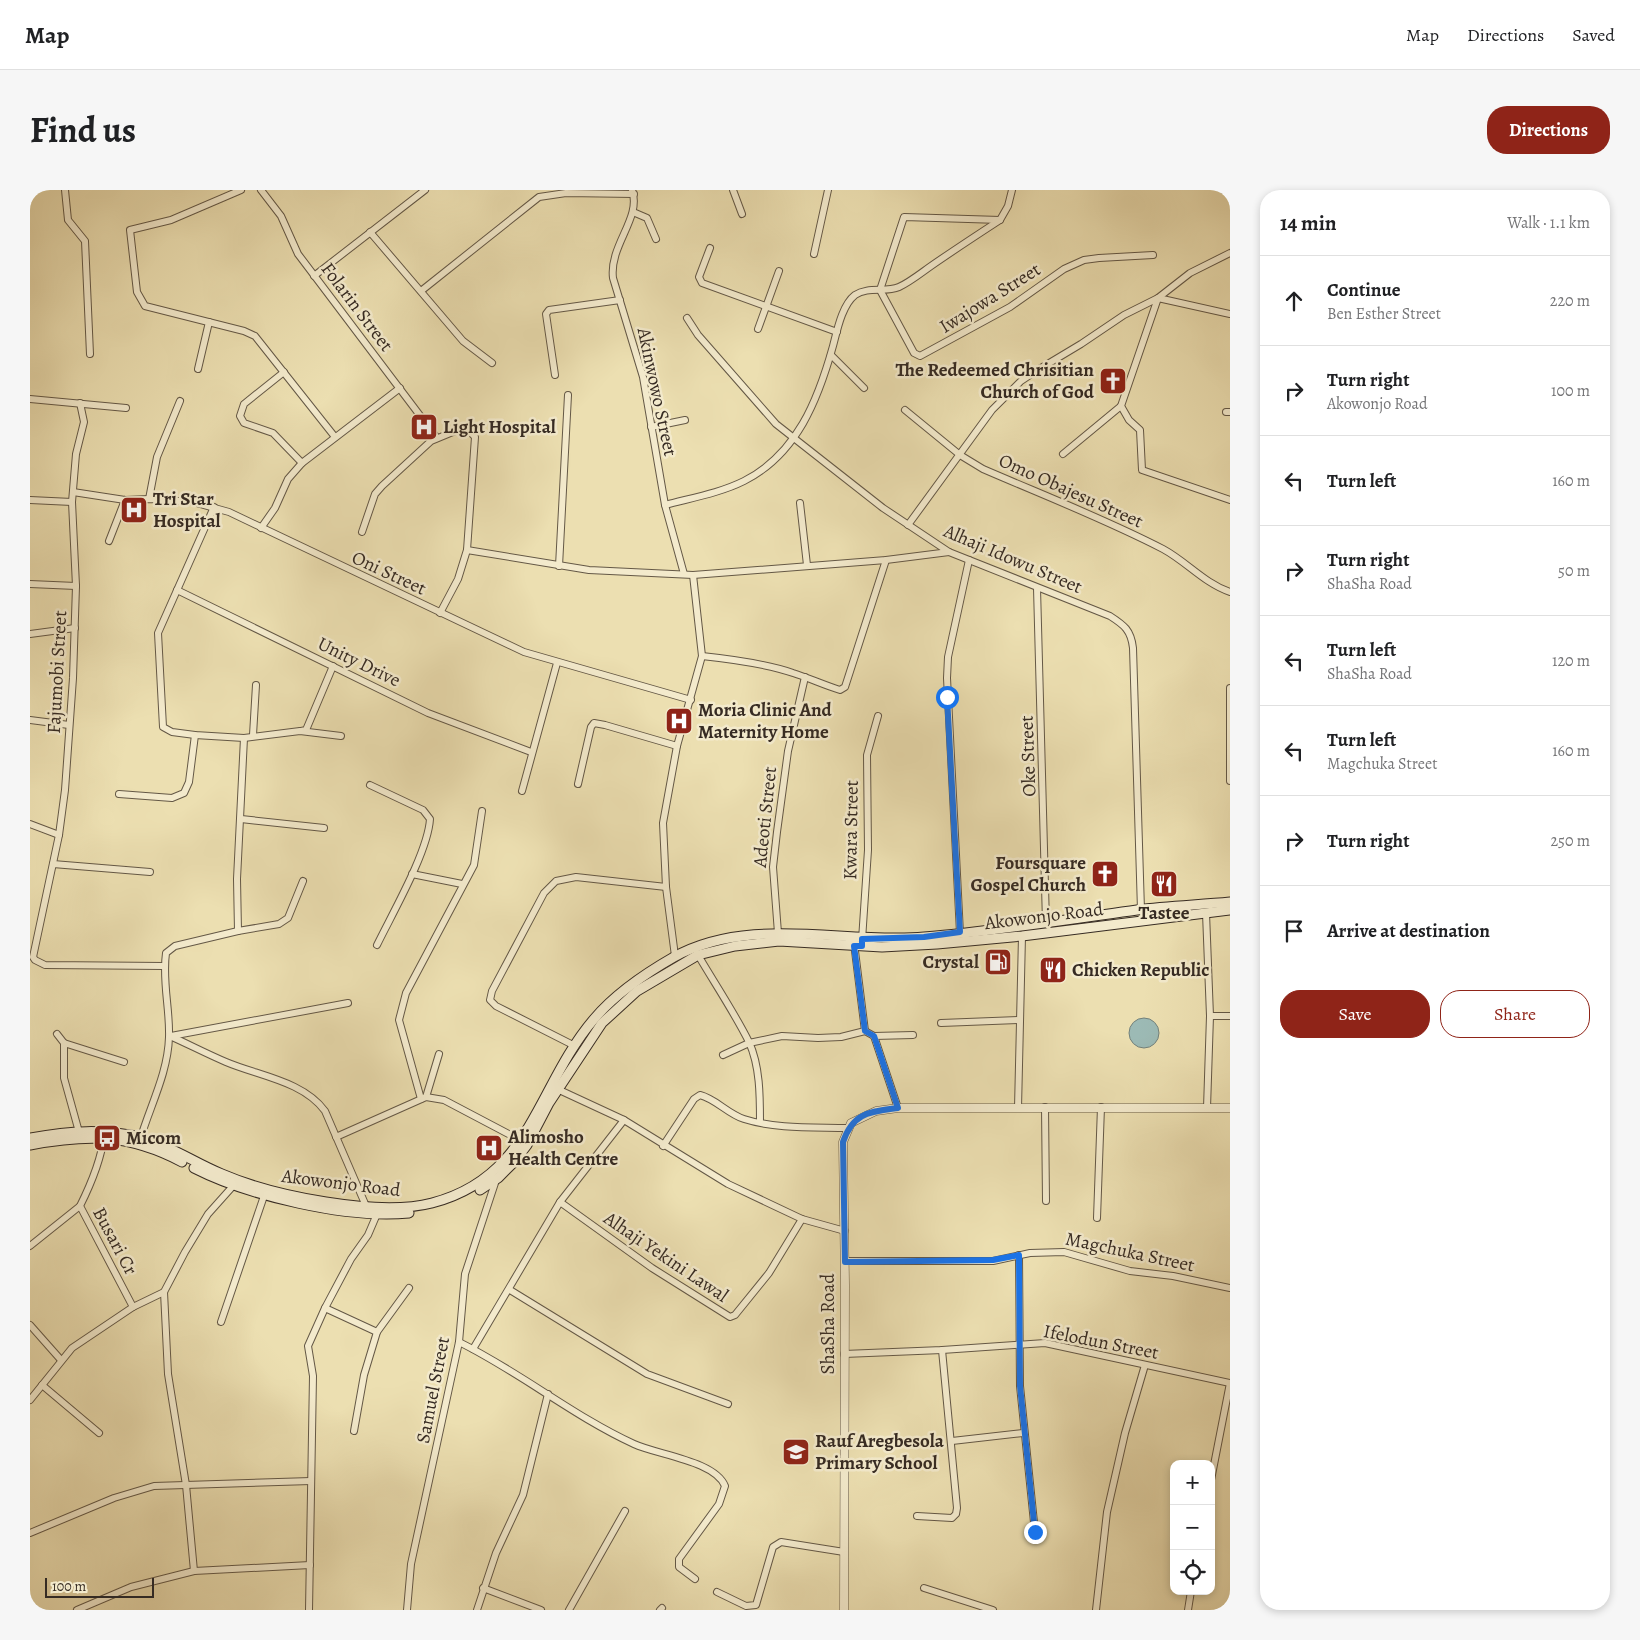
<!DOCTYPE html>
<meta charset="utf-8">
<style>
body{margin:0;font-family:Alegreya,serif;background:#f6f6f6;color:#202124}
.controls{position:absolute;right:15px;bottom:15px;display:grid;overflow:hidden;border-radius:10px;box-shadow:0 2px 8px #0003}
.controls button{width:45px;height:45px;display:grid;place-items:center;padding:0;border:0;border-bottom:1px solid #e0e0e0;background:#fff;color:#202124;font:25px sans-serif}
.scale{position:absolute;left:15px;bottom:12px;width:109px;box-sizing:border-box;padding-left:5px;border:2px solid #362b23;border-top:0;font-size:14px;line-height:18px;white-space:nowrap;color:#362b23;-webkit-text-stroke:4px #f3eacc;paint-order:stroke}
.stop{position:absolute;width:15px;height:15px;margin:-11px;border:4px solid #1a73e8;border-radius:50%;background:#fff}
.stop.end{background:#1a73e8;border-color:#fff;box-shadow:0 1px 5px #0008}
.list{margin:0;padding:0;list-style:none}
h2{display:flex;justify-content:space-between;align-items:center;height:65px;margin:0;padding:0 20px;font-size:21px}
h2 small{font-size:16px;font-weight:400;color:#757577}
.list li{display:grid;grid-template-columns:32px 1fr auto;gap:15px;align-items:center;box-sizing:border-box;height:90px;padding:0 20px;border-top:1px solid #e0e0e0}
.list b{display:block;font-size:19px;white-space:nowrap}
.list p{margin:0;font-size:16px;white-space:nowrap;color:#757577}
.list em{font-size:16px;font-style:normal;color:#757577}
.actions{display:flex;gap:10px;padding:15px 20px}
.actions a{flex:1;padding:11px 0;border:1px solid #8f2418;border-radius:20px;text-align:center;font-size:18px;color:#8f2418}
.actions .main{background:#8f2418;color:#fff}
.icon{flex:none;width:28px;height:28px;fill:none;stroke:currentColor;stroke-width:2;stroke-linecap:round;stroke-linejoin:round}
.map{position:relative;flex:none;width:1200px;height:1420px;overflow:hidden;border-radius:20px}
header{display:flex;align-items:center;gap:30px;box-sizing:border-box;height:70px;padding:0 25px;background:#fff;border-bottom:1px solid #e0e0e0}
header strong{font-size:24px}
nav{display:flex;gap:28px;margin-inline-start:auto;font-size:18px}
.intro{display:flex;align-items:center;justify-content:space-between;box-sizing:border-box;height:120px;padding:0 30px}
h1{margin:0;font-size:35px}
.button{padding:12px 22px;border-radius:20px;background:#8f2418;color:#fff;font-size:18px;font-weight:700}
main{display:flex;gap:30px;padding:0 30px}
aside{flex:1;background:#fff;border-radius:20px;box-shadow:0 2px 8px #0003}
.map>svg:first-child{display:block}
.water{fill:#9cbab5;stroke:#73817b}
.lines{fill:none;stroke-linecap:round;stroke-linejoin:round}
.minor-casing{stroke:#645846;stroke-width:8}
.tertiary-casing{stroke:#645846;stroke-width:9}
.secondary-casing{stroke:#362b23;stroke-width:11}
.minor{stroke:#f3eacc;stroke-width:6}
.tertiary{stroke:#f3eacc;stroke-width:8}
.secondary{stroke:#f3eacc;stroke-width:9}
.route{stroke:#1a73e8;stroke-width:6}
.labels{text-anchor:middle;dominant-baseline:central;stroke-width:5;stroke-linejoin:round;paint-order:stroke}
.street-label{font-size:19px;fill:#362b23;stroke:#f3eacc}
.poi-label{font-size:19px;font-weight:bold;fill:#362b23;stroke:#f3eacc;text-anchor:start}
</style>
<header>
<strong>Map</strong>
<nav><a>Map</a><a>Directions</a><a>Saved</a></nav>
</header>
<div class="intro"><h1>Find us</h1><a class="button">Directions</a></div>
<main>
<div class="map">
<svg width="1200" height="1420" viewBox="0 0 1200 1420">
<rect width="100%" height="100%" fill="#ecdfb1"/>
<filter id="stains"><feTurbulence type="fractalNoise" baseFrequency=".004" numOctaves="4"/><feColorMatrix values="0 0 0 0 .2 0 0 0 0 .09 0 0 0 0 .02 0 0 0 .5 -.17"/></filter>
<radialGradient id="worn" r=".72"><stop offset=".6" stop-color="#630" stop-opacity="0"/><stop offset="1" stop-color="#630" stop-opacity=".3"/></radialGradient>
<circle class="water" cx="1114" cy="843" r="15"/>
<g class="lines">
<g class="minor-casing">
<g id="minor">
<path d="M35,0L38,30L55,51L60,164"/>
<path d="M211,0L141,30L100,40L107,102L115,116L214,141L225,146L305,247"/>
<path d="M231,0L251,26L268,64L407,248"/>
<path d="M602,0C612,28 579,55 583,88L613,187L635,315L654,384"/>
<path d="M703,0L712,24"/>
<path d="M1194,0H1200"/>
<path d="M603,22L617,28L626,49"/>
<path d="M340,42L433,151L462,173"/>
<path d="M680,58L669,87L672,93L807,142"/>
<path d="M1200,63L1160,83L1128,108L1091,216L1099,230L1110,240L1112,280L1200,310"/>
<path d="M784,64L798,0"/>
<path d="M284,86L395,0"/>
<path d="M850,100L884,163L890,166L980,117L1034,79L1054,70L1069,68L1123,65"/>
<path d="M850,100L874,27L970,30"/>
<path d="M391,101L509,7L536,3L604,4"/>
<path d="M657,128L668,145L746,234L853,318L919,362L1080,426C1094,435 1101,440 1103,458L1111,720"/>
<path d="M728,139L749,81"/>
<path d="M801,165L834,198"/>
<path d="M168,179L179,132"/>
<path d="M254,182L214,214L210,226L214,233L243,243L272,273"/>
<path d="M525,185L516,124L519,120L590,110"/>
<path d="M0,209L96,218"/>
<path d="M50,213L54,232L46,264L42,312L46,396L43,488L35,600L29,645L3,767L5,770L15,775L134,776"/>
<path d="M875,220L930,265L953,279C1013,305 1075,329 1133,359C1157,372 1174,393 1200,402"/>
<path d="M1196,222H1200"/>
<path d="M621,237L655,230"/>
<path d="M1033,264L1091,216"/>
<path d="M43,302L95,310L119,309L163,312L199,322L494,462L661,510"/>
<path d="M119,309L127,267L150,211"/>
<path d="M0,310L42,312"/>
<path d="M770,313L777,375"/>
<path d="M635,315C661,308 690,303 714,291C767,264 788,210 803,156C807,141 812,115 825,105C838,96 856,103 869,97C880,92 891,83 901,76C924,60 947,45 970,30L978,16L982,0"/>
<path d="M184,317L128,443L133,537L142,542L165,545L214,548L270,541L311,546"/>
<path d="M878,335L962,220L991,191L1006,181L1051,154L1094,125L1128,108L1200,124"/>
<path d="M231,338L245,318L258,289L272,273L370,198"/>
<path d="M332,342L345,304L352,296L401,251L430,239L438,240L445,247L437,360L428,389L410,423"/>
<path d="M79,351L95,310"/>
<path d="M437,360L559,380L663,385L856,370L919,362"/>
<path d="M529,376L538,205"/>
<path d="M0,394L46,396"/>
<path d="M1007,398L1016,733"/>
<path d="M147,400L398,523L501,562"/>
<path d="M0,444L45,438"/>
<path d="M672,466C700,469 737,474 763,483C779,488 794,495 810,500L815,497L856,370"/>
<path d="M1200,498V591"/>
<path d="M0,530L39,535"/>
<path d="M271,541L276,540L303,476"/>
<path d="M223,545L226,495"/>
<path d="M548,594L561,537L564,533L575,535L647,556"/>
<path d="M340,595L393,620L400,629C398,662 362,724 347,755"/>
<path d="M492,601L527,473"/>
<path d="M89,604L142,608L154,603L159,592L165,545"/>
<path d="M211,629L294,638"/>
<path d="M0,634L29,645"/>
<path d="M23,674L120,682"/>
<path d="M382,684L432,694"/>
<path d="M1176,723L1180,826L1177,918"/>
<path d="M208,741L207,689L214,548"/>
<path d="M748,743L743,677L747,642L758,561L775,487"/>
<path d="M930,743L917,488L918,467L939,370"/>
<path d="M832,750L838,660L837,565L848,526"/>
<path d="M824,753L835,841"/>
<path d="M668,765C685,794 704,822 719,852C730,876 730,906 730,932"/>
<path d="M645,766L636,697L633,633L647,556L672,466L663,385"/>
<path d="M1180,826H1200"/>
<path d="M911,833L990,830"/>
<path d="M27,844L34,853L94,872"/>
<path d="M140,846C158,854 177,864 196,872C229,886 273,891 295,921L336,1016"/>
<path d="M141,846L318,813"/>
<path d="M844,846L868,918"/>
<path d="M34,853V888L49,942"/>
<path d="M545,856L466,816L460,810L462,801L514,703L526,691L546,687L636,697"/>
<path d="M693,865L719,853L752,846L788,848L811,847L835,841L844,846L883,845"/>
<path d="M525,898L594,930L698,994L772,1029L815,1041"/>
<path d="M396,907L409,864"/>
<path d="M391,909L369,830L376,803L444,675L452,621"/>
<path d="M1015,917L1016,1011"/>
<path d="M988,918L992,746"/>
<path d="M74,946C71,971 61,994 50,1016L103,1117"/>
<path d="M306,947L396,907L414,910L490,950"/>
<path d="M110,950C120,916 138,883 139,847C140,819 132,791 136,763L145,756L208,741L249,734L258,728L273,691"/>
<path d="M633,956L664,909L670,905C686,909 698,924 714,929C745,939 785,937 817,938"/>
<path d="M530,1012L622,1078L700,1127L705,1125L739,1083L772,1029"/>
<path d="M1067,1028L1071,917"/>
<path d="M0,1056L50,1016"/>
<path d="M989,1065L990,1196L1005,1342"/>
<path d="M815,1071H963L1000,1063L1034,1062L1100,1081L1143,1086L1200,1098"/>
<path d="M480,1100L617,1184L698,1214"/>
<path d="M295,1118L347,1142"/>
<path d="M191,1132L234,1006"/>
<path d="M0,1135L31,1170"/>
<path d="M429,1152C490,1182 543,1226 604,1254C628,1265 685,1271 695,1296L689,1314L649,1369V1377L665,1389"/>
<path d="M443,1159L530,1012L594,930"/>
<path d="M814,1164L912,1160L1015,1153L1200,1193"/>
<path d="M12,1195L69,1243"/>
<path d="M0,1210L42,1158L103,1117L134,1102"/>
<path d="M324,1241L334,1185L347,1142L379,1098"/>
<path d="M922,1251L993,1243"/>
<path d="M1181,1290L1200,1193"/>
<path d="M887,1326L922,1328L926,1324L927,1318L912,1160"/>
<path d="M0,1343L84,1308L124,1296L281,1291"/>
<path d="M164,1381L156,1295L138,1184L134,1102L155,1062L178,1024L203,996"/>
<path d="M453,1398L511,1420"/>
<path d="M894,1398L963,1420"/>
<path d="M687,1402L716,1416L726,1415L743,1357L751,1352L814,1362"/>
<path d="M47,1420L101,1397L164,1381L280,1375"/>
<path d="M279,1420L283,1186L278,1156L295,1118L321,1069L338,1045L347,1024"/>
<path d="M377,1420L381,1374L429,1152L435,1084L467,987"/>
<path d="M447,1420L466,1363L493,1305L518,1204"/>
<path d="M539,1420L595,1321"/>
<path d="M630,1420L632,1418"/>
<path d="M1066,1420L1077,1322L1095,1243L1115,1175"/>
<path d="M1158,1420L1161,1401"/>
</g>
</g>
<g class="tertiary-casing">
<path id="tertiary" d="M814,1420L815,1095L813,952L821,933L846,921L868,918H1200"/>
</g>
<g class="secondary-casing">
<g id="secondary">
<path d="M0,948C38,941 75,938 113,948C141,956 165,973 192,984C243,1006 348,1027 402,1013C502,987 506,897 564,829C585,804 616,783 644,767C720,725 812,754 894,747C965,741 1036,730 1107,720C1138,716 1169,715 1200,712"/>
<path d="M0,955C58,944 99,944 152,972"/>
<path d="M164,978C219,1006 317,1029 379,1023"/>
<path d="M450,1000L468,988L484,972L497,955L519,913L572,833L607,801L668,765L705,756L749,751L852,757L907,754L992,746L1200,720"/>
</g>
</g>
<use href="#minor" class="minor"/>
<use href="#tertiary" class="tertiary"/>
<use href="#secondary" class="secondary"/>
</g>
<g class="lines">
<path class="route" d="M917,507L930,742L894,747L832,749V756H824L835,841L844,846L868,918C840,922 823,922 813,952L815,1072L963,1070L989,1065L990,1196L1005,1342"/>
</g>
<defs>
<g id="church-square" transform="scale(1.4375)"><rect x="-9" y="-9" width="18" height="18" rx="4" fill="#8f2418" stroke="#f3eacc"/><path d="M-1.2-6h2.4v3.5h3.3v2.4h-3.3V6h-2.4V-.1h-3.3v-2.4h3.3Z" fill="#fff"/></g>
<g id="hospital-square" transform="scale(1.4375)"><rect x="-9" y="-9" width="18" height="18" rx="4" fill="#8f2418" stroke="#f3eacc"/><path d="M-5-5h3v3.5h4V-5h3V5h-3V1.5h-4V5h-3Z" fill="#fff"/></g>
<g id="restaurant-square" transform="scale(1.4375)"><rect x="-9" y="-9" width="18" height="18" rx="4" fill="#8f2418" stroke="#f3eacc"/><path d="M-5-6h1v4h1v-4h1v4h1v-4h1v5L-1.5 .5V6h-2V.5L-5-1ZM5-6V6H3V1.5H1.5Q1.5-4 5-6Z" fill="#fff"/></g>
<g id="fuel-square" transform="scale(1.4375)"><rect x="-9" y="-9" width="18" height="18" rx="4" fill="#8f2418" stroke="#f3eacc"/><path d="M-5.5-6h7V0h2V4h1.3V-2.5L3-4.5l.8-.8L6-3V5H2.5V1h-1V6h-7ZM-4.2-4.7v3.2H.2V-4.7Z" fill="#fff"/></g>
<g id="bus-square" transform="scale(1.4375)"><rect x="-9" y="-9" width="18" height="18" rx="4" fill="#8f2418" stroke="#f3eacc"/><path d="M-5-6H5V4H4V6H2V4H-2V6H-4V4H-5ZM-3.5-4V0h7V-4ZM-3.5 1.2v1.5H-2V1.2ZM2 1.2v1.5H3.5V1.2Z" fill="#fff"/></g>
<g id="school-square" transform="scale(1.4375)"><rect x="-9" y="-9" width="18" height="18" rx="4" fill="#8f2418" stroke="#f3eacc"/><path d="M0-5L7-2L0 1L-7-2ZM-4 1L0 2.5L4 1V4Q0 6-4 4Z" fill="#fff"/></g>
</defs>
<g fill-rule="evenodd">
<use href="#church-square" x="1083" y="191"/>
<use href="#hospital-square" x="394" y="237"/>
<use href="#hospital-square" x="104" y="320"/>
<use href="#hospital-square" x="649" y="531"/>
<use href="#church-square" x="1075" y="684"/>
<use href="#restaurant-square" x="1134" y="694"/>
<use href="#fuel-square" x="968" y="772"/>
<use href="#restaurant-square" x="1023" y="780"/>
<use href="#bus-square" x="77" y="948"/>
<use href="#hospital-square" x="459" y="958"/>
<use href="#school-square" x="766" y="1262"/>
</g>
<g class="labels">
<g class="street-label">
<text transform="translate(960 108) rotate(-32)">Iwajowa Street</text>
<text transform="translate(327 117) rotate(53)">Folarin Street</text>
<text transform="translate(627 202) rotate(78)">Akinwowo Street</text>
<text transform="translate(1041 301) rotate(24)">Omo Obajesu Street</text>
<text transform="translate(983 369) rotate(23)">Alhaji Idowu Street</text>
<text transform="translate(359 383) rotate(25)">Oni Street</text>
<text transform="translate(329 472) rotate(26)">Unity Drive</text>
<text transform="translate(27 482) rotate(-87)">Fajumobi Street</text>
<text transform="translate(998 566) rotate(-92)">Oke Street</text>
<text transform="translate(735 627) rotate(-84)">Adeoti Street</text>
<text transform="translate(821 640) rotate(-89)">Kwara Street</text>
<text transform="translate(1014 726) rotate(-7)">Akowonjo Road</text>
<text transform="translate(311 993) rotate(7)">Akowonjo Road</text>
<text transform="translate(85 1051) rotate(62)">Busari Cr</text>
<text transform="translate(1100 1062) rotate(12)">Magchuka Street</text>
<text transform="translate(636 1067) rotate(34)">Alhaji Yekini Lawal</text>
<text transform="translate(798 1134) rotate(-90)">ShaSha Road</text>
<text transform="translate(1071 1152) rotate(11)">Ifelodun Street</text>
<text transform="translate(403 1200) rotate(-79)">Samuel Street</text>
</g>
<g class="poi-label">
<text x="1064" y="180" text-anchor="end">The Redeemed Chrisitian<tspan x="1064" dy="22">Church of God</tspan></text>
<text x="413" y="237">Light Hospital</text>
<text x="123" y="309">Tri Star<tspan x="123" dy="22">Hospital</tspan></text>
<text x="668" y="520">Moria Clinic And<tspan x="668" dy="22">Maternity Home</tspan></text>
<text x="1056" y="673" text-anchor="end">Foursquare<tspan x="1056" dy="22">Gospel Church</tspan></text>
<text x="1134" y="723" text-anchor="middle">Tastee</text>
<text x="949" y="772" text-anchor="end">Crystal</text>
<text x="1042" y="780">Chicken Republic</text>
<text x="478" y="947">Alimosho<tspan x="478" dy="22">Health Centre</tspan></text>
<text x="96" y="948">Micom</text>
<text x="785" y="1251">Rauf Aregbesola<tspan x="785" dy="22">Primary School</tspan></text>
</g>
</g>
<rect width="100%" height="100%" filter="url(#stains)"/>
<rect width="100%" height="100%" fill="url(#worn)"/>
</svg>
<div class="controls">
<button>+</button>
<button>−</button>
<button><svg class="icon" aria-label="locate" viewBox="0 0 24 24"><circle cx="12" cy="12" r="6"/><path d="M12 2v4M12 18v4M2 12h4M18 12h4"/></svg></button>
</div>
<div class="scale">100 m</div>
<div class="stop" style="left:917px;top:507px"></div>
<div class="stop end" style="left:1005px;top:1342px"></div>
</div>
<aside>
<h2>14 min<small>Walk · 1.1 km</small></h2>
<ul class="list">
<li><svg class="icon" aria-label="ahead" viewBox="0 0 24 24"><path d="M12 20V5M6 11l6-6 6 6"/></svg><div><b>Continue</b><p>Ben Esther Street</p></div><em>220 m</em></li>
<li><svg class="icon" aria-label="right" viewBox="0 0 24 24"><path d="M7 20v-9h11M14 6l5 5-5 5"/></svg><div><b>Turn right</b><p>Akowonjo Road</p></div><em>100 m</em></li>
<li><svg class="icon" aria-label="left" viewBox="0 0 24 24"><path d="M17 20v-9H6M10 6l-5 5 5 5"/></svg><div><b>Turn left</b></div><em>160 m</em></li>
<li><svg class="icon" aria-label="right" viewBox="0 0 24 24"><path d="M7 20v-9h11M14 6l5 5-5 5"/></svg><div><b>Turn right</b><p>ShaSha Road</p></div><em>50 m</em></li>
<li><svg class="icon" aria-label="left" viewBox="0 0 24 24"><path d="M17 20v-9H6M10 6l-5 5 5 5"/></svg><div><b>Turn left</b><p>ShaSha Road</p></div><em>120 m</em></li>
<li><svg class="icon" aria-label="left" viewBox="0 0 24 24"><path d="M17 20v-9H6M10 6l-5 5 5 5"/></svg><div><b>Turn left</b><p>Magchuka Street</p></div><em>160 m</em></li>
<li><svg class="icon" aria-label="right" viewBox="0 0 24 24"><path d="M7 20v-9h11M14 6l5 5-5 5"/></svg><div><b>Turn right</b></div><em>250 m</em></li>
<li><svg class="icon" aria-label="arrive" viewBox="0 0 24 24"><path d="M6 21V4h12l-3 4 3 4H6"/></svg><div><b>Arrive at destination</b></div></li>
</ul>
<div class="actions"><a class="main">Save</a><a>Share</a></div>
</aside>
</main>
